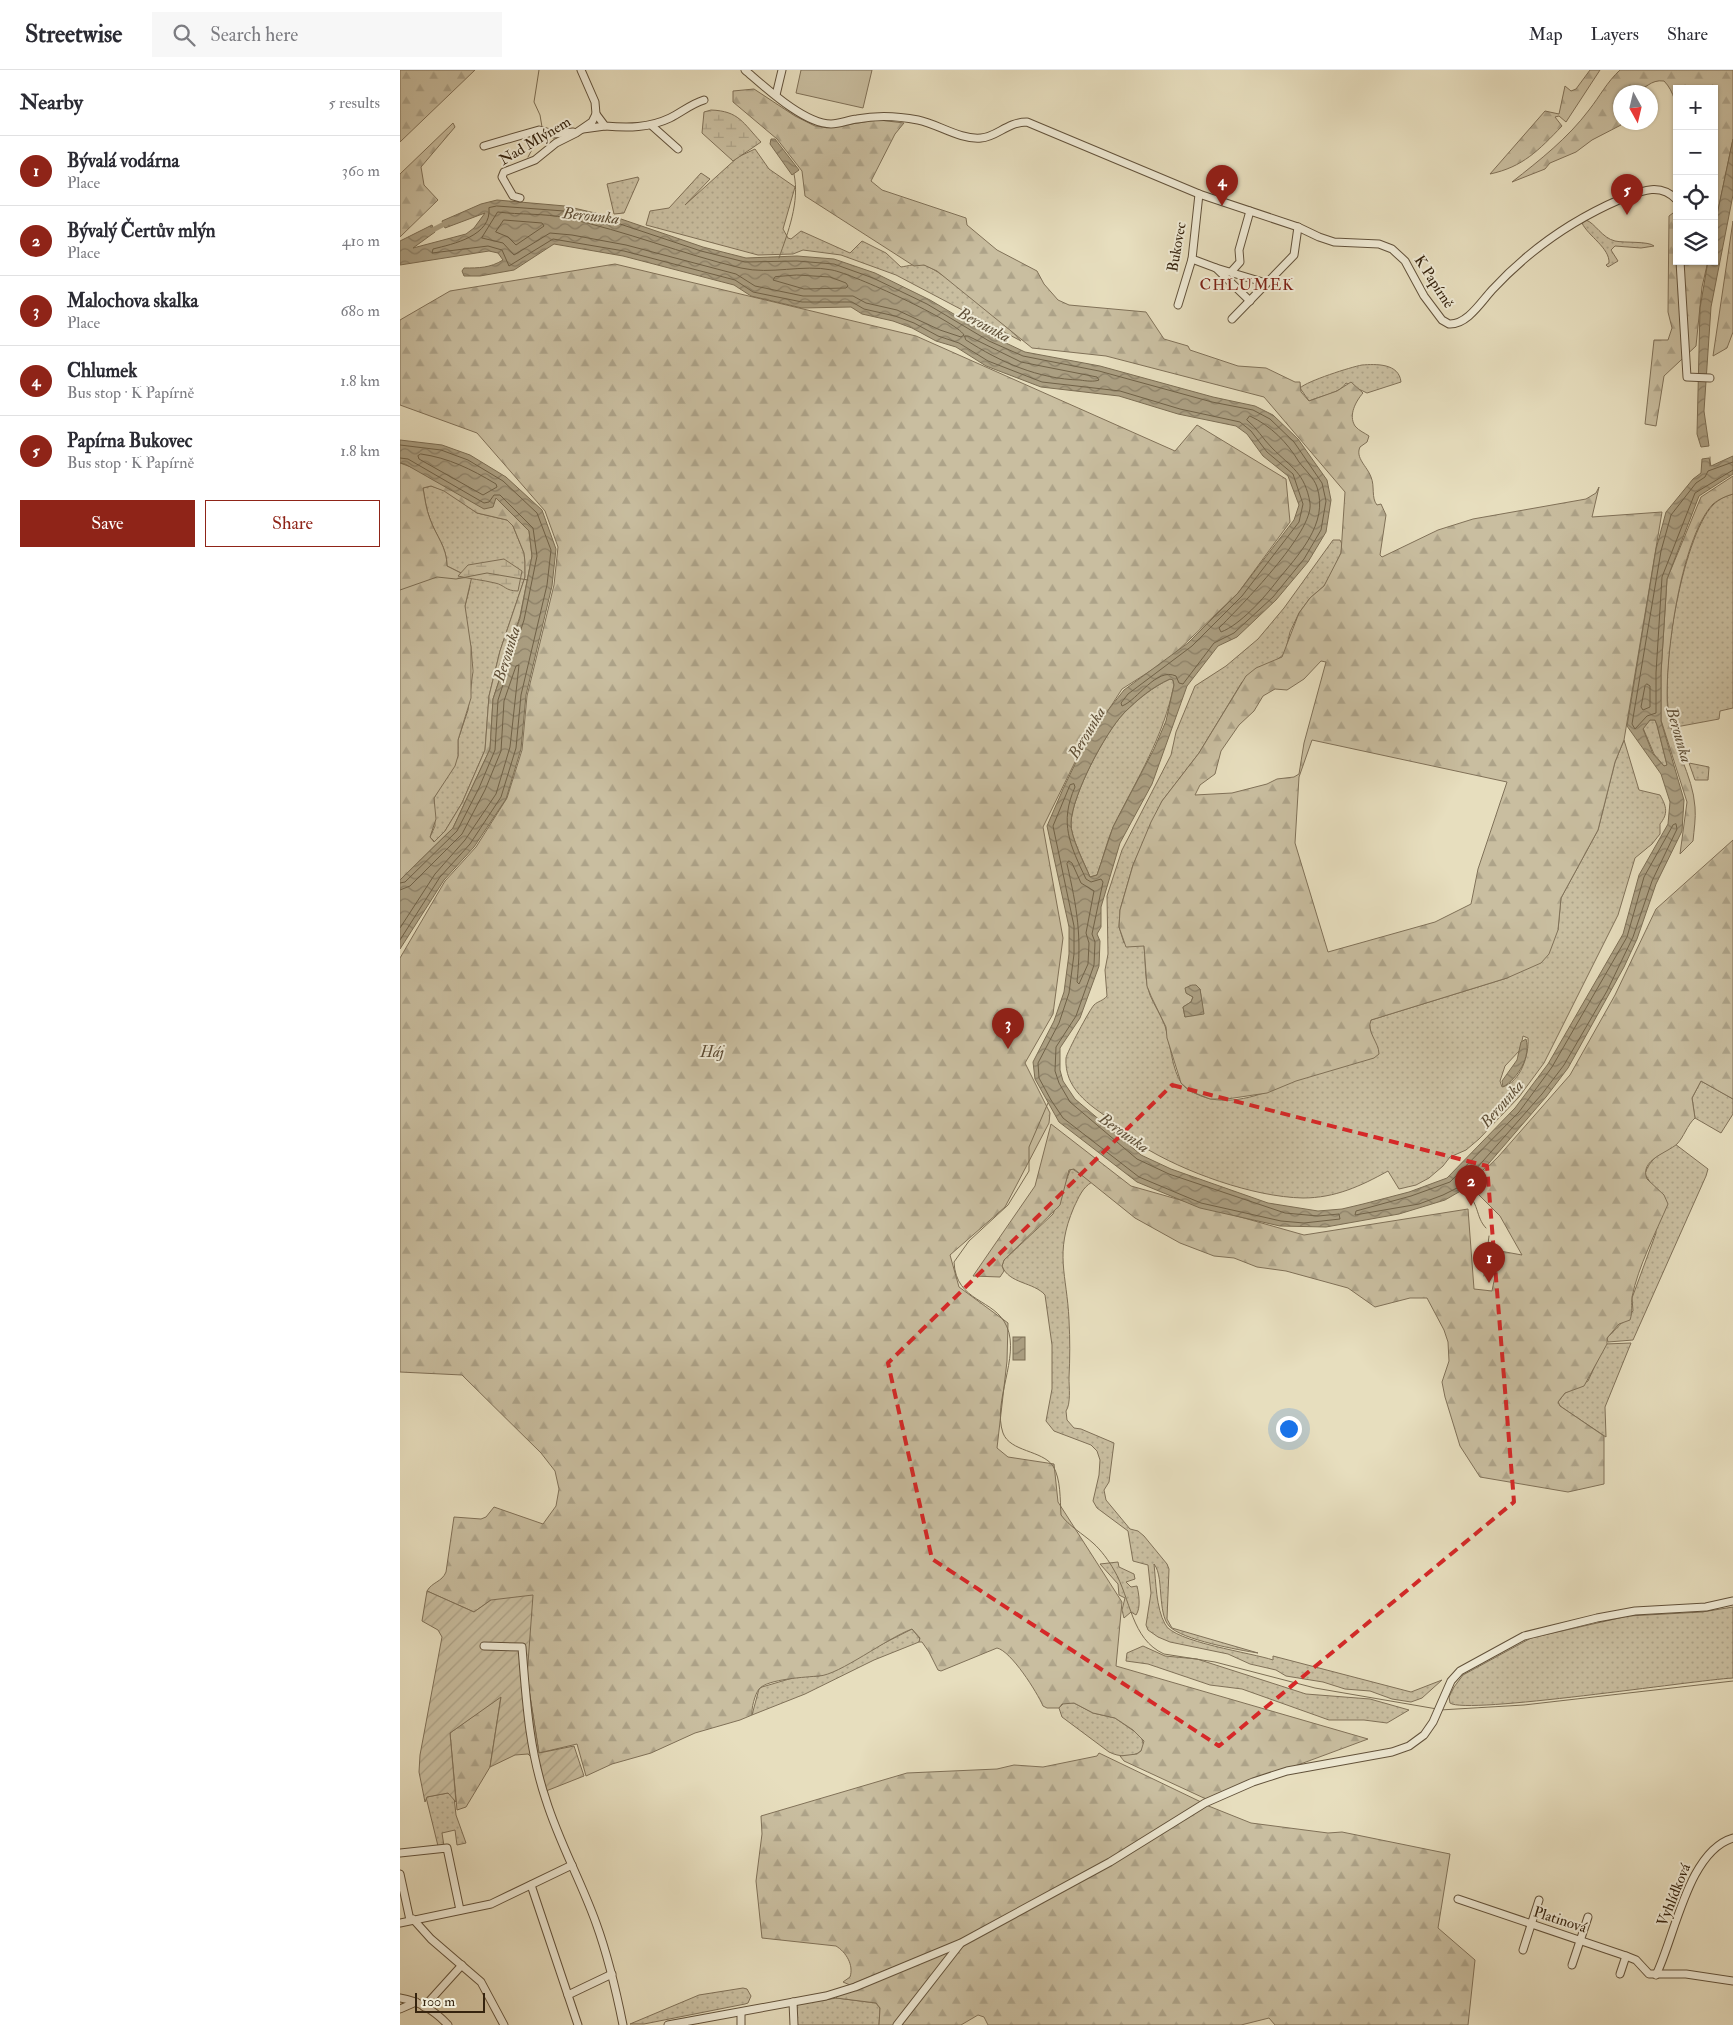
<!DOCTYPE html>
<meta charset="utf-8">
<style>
body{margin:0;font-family:"IM FELL Double Pica",serif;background:#f7f7f7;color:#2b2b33}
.controls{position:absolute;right:15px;top:15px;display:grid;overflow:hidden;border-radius:0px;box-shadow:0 1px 4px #0004}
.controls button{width:45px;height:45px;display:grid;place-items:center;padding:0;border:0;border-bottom:1px solid #e1e1e2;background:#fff;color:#2b2b33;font:25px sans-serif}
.compass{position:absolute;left:1213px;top:15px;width:45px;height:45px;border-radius:50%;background:#fff;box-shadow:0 1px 4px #0004;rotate:172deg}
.scale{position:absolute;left:15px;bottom:12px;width:70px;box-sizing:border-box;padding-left:5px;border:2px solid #36240f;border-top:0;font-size:14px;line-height:18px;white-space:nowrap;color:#36240f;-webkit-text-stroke:4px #efead5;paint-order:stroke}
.you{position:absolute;left:888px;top:1358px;width:18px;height:18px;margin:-12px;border:4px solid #fff;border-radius:50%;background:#1a73e8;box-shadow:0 0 0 8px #1a73e833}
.badge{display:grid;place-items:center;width:32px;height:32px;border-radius:50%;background:#8f2418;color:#fff;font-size:16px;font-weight:700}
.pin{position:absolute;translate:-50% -41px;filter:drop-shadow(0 1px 2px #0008)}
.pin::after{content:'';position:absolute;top:26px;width:18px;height:15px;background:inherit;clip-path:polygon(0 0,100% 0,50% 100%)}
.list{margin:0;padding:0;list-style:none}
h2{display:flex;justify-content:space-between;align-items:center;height:65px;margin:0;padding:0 20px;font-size:21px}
h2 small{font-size:16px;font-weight:400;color:#7c7c81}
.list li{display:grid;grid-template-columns:32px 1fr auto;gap:15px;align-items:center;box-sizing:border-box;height:70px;padding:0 20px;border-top:1px solid #e1e1e2}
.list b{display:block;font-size:19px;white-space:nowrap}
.list p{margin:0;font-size:16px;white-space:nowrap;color:#7c7c81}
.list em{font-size:16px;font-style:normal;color:#7c7c81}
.actions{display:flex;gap:10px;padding:15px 20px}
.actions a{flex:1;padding:11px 0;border:1px solid #8f2418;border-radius:0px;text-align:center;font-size:18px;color:#8f2418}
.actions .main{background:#8f2418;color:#fff}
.icon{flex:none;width:28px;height:28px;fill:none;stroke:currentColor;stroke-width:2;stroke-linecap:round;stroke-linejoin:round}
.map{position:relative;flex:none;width:1333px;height:1955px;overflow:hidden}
header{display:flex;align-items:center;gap:30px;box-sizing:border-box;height:70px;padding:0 25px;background:#fff;border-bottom:1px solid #e1e1e2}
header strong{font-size:24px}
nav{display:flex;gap:28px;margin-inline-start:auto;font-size:18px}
.search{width:350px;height:45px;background:#f7f7f7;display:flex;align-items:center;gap:12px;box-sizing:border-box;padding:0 18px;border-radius:0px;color:#7c7c81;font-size:19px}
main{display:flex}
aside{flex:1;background:#fff}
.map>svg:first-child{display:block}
.grass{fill:url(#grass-dots);stroke:#807158;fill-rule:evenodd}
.forest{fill:url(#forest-firs);stroke:#807158;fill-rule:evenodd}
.wetland{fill:url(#wetland-marsh);stroke:#807158}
.garden{fill:url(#garden-furrows);stroke:#807158}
.pitch{fill:#c9bea0;stroke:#807158}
.water{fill:url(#water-waves);stroke:#7c6e54;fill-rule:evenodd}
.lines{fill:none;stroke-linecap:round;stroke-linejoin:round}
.shore{stroke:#706248;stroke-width:1}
.stream{stroke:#7c6e54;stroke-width:1}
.canal{stroke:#ab9f82;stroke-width:5}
.minor-casing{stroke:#62523b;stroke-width:9}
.minor{stroke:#efead5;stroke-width:7}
.marked{fill:none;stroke:#d62828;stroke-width:4;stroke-dasharray:10 6;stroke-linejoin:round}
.labels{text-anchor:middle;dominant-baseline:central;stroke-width:4;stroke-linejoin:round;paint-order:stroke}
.street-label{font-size:15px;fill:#36240f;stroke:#efead5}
.park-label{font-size:15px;font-style:italic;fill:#5b4a33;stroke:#efead5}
.water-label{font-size:16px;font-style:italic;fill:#5f4f37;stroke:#efead5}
.neighbourhood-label{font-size:16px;letter-spacing:1px;fill:#7a1f14;stroke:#efead5}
</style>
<header>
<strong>Streetwise</strong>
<div class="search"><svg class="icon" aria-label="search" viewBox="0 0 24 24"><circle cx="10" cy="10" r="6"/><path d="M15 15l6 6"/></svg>Search here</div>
<nav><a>Map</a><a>Layers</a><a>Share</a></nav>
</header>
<main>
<aside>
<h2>Nearby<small>5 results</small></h2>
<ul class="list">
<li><span class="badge">1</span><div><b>Bývalá vodárna</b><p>Place</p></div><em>360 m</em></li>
<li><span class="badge">2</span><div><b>Bývalý Čertův mlýn</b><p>Place</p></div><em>410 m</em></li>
<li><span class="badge">3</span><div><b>Malochova skalka</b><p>Place</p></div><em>680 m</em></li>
<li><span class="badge">4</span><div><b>Chlumek</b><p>Bus stop · K Papírně</p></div><em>1.8 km</em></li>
<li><span class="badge">5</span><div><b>Papírna Bukovec</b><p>Bus stop · K Papírně</p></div><em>1.8 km</em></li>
</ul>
<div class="actions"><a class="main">Save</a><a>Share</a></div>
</aside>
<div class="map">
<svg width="1333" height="1955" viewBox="0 0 1333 1955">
<defs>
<pattern id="grass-dots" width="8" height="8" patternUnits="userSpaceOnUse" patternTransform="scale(1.25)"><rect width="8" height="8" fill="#c9bea0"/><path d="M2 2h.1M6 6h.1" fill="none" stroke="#ada389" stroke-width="1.8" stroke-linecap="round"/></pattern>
<pattern id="forest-firs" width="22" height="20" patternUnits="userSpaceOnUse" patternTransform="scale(1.25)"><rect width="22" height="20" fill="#c9bea0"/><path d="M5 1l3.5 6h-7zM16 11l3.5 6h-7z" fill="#ada389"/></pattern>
<pattern id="wetland-marsh" width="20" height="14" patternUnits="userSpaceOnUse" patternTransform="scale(1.25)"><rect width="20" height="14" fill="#c9bea0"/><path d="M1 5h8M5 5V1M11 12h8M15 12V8" fill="none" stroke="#ada389"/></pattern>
<pattern id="garden-furrows" width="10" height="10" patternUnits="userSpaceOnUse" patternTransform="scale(1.25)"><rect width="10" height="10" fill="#c9bea0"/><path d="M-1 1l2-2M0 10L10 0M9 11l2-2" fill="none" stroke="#ada389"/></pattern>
<pattern id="water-waves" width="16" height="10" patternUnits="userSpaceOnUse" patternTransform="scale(1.25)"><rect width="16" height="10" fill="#ab9f82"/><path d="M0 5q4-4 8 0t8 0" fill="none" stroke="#8c8169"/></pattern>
</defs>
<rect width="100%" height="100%" fill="#e7debe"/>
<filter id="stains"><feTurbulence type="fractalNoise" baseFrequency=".004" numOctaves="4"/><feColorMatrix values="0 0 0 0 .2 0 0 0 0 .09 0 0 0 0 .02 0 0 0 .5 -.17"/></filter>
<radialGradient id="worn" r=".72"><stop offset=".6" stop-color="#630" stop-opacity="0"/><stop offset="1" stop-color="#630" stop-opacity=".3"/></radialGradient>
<g class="grass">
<path d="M355,79L369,99L395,117L383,159L388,168L391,169L401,161L450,183L462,171L486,183L501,197C508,196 518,193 524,195C539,198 611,258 621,271L496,205L441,185L403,180L393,184L358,185L246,155L250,141L269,138L301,103L310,109L285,135L338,87Z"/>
<path d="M238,107L239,109L224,143L214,144L207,114Z"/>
<path d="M1186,150C1195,153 1202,168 1215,171C1224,173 1249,171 1254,176L1241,178L1215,176L1211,180L1218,191L1208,197L1206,195L1209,193C1210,178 1188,166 1182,153Z"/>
<path d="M962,295C976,294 999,293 1001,312L967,323L946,313C941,323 920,326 909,331L900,318C907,311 951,297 962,295Z"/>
<path d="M31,416L44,420L77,443L107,450L113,456L124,483L125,492V507L100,581L89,626L85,680L62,733L45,761L35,772L30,767L35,756L34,728L58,686V670L68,640L73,601L71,577L65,547V536L70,516L65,505L47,496C47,477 36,466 30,449C26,439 25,429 23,418Z"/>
<path d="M1333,424V638L1320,641L1319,649L1276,657L1272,656C1256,614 1282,467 1313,435C1319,429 1326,426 1333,424Z"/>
<path d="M933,470H940L942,474L941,483L931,504L924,516L910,528L899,543L890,562L885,583L877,590L842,612L799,683L762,731L733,795L720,840L719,857L724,873L744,875C746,892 744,909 750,925C754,935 761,945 765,956C770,971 772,1001 782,1014C787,1020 794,1023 801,1026C853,1046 929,990 971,963L969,953L971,950L1107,908L1119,901L1158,860L1161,828L1198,760L1215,692L1224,670L1239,720L1260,725C1267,737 1268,744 1260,754V764L1252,774L1235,788L1218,845L1144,993L1119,1027L1079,1069L1066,1080L1050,1087L1043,1096L1029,1108L1016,1115L999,1119L988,1101C961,1116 935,1128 903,1128C853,1127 784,1102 742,1076C730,1069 721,1058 710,1049C689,1035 664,1018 666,988C667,982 690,939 694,935C698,931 703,931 707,926L705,900L708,884L707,826L722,780L771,685L776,662L795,616L826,596L858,569L884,538ZM1123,966L1128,968C1129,985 1121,1012 1102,1017L1100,1011L1105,996L1120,980Z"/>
<path d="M770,609L773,610L774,615C763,668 738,707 714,755C707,770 703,789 697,805L690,807C685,794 670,766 671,753C672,725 705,663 724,643C738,629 753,617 770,609Z"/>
<path d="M1250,650H1255L1257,655L1267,695L1264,696L1254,684L1243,658Z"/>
<path d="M1289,693L1309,697L1308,710H1295Z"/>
<path d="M1301,1011L1333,1029V1044L1321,1063L1295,1048L1292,1028Z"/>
<path d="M1275,1074L1308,1099L1306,1106L1233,1270L1208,1272L1207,1268L1233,1241L1232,1228L1256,1163L1253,1117L1245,1104C1249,1089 1262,1082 1275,1074Z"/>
<path d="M671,1098L692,1112C682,1118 679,1127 674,1137C654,1184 667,1204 669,1250C670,1269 670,1288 669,1308C669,1317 671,1334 666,1341L667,1350L674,1358L681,1359L714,1373L709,1412L704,1420L706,1430L730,1459L738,1461L744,1466L767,1494L769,1499L767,1549L772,1558L858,1583C839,1580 782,1570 769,1556C763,1549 762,1537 761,1527C760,1517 760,1501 754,1494C756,1512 756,1538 765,1554C773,1572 853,1583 873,1590V1586L1011,1622L1042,1610L1022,1628L1011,1632L992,1629L970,1621L945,1619L923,1612L886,1606L876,1600L850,1594L828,1584L770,1572L758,1567L748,1560L746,1555L751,1523L748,1495L733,1491L728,1461L697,1438L693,1431L699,1405L700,1390L697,1381L691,1375L654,1361L646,1351L652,1319V1275L645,1225C634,1212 609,1214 602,1196L604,1190L653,1144Z"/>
<path d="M1231,1273L1205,1337L1206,1367L1160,1336L1158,1332L1165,1323L1188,1311L1205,1274Z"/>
<path d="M718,1492L719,1497L734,1504L735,1509L726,1512L731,1517L737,1516C739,1524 741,1538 736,1545L731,1542L724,1548L722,1540L725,1528L719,1525L718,1514L700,1494Z"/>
<path d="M1333,1537V1608C1295,1610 1066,1645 1050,1633L1049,1627L1054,1617L1063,1605L1131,1568L1228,1546L1302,1542Z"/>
<path d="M512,1559L520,1569L519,1572L474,1590L405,1624L352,1645L359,1619L362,1617L396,1607L419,1606Z"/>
<path d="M743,1576L765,1586L797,1589L906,1624L970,1629L1009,1640L987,1653L964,1650H929L842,1619L810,1615L748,1594L726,1591L727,1583Z"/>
<path d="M664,1633H674L693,1643L715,1648L741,1666L744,1676L741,1681C732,1688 719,1687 709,1682L662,1647L659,1638Z"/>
<path d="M48,1723L54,1727L56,1745L66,1773L57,1775L55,1760L42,1763L44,1776H38L26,1727Z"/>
<path d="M343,1918L347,1919L351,1926L348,1933L345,1934L244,1954H230L299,1925Z"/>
<path d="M437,1928L476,1933L480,1938L479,1955H396V1937L399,1934Z"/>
</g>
<g class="forest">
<path d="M0,0H75L0,72Z"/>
<path d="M1190,0H1200L1166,52L1159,46L1155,47L1162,56C1139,80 1123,97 1090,104L1145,41L1159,44L1165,16L1171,21L1176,19Z"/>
<path d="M1220,0H1333V69L1314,160V19H1277V68C1274,61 1276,59 1277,52C1278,38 1274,21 1264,11C1250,9 1246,20 1233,22C1230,23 1224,22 1220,22L1221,55L1192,70L1176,82L1150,93L1145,99L1112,112C1140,90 1168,68 1189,40C1200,26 1207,12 1220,0Z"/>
<path d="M354,19L395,46L415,56L430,57L479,50L504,53L495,64L471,111L482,120L566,148L567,155L597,180L637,201L644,214L658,230L669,235L746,242L764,269L788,276L790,280L838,296L866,298L895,312H900L901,322L909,331L937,321L951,312L963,323C956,331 948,345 955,356C959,361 965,363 969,366L967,372L960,377C955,388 967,396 971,407C975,416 971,428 977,435L981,434L986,445L980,485L982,487L1038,460L1073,449L1186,429L1196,423L1199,417L1192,447L1262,442L1224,670L1215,692L1198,760L1161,828L1158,860L1149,884L1141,893L1107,908L971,950C966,962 979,972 979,984L974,988L896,1011L867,1023L827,1029H810L790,1021L781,1013L767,968L766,957L751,926L747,916L744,876L726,877L719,857L720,840L733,795L751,752L762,731L799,683L846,606L856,598L882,587L899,543L910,528L924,516L941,483L945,422L864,327L706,286L632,278L537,201L524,195L514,196L405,126L402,101L377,69L333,32V21ZM921,591L926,592L904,673L899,704L894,707L877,709L867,714L832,723L795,725L800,715L815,704L821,681L839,655L854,641L863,626L875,619L887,620L904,609ZM912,670L1107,712L1078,799L1071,834L1035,852L928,882L895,773L899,707ZM800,919L802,934L785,947L783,937L791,932L793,927L786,923Z"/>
<path d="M53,53L55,57L21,97L24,115L38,130L0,167V104Z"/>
<path d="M1277,140V191H1308L1302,217L1296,276L1264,306L1256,356L1245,354L1254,270H1268L1272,258L1268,242L1269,146Z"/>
<path d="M1333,151V262L1327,278L1313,286Z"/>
<path d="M215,194L516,266L775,381L797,355L886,409L890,452L838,523L769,589L722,619L676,690L643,757L663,868L653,944L625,993L650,1043L649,1053L605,1137L550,1185L559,1217L608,1253L607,1291L597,1378L608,1387L654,1394L658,1432L722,1532L716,1596L968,1669L806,1729L724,1691L720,1686L737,1684L741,1681L744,1671L733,1660L715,1648L693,1643L674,1633L662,1634L659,1638H647L643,1636C637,1622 611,1581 597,1578L541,1601L538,1600L529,1582L522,1572H519L520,1568L512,1559C487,1568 439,1605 419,1606C407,1607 367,1609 359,1619C355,1624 351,1639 352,1645L340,1650L295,1663L251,1683L212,1694L186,1706L177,1674L139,1683L127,1607L91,1530L74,1542L27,1521C32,1512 42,1512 46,1502L54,1447L81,1449L86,1447L94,1437L143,1454L156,1436L159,1419L155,1401L141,1383L62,1305L0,1302V888L45,811L76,777L107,728L122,680L127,626L154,515L158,477L145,441L77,363L0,335V250L50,221Z"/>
<path d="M0,393L96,428L129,461L132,486L120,546L93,629L90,679L53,758L0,810ZM31,416L44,421L77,443L107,450L113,456L124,483L125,492V507L100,581L89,626L85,680L62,733L45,761L34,772L30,767L36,749L34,728L55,696L58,686V670L71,628V577L65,536L72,506L65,505L47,496C47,477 36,466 30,449C26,439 25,429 23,418Z"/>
<path d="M1333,406V424C1326,426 1319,429 1313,434C1280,469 1263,596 1268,643C1272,675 1293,705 1295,737C1296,748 1294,760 1293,771L1280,784L1287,732L1261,650V603L1267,509L1301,427Z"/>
<path d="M1333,770V1029L1301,1011L1292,1028L1295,1048C1287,1055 1284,1067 1277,1074C1267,1083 1239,1090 1247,1109L1264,1125L1268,1134C1256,1162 1238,1197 1232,1227C1231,1235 1233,1241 1230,1250L1219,1254L1207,1268V1274L1184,1316L1165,1323L1158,1332L1160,1336L1204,1366V1414L1168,1422L1080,1407L1060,1376L1045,1327L1042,1312L1049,1291L1048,1272L1044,1260L1027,1228H1010L975,1237L948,1218L886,1201L857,1197L834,1188L814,1186L780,1173L735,1148L674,1099L669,1100L660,1135L604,1190L602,1196L604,1201L600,1207L573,1206L635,1116L651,1054L731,1116L904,1165L1068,1139L1074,1219L1092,1221L1100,1181L1122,1185L1100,1146L1069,1115L1098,1087L1170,1005L1215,925L1256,839Z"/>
<path d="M101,1626L90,1697L66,1737L57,1740L50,1663Z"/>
<path d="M699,1683L801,1732L709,1790L559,1870L450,1915L443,1912L450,1907C454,1895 446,1882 436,1876L362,1868L356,1811L362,1764L361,1746L507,1703L597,1699L614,1695L643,1697L697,1686Z"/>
<path d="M806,1735L851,1753L928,1763L942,1762L1050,1784L1038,1858L1075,1890L1068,1955H875L869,1948L841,1955H588L584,1947L578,1945L561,1955H501L561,1874Z"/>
<path d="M561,1873L497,1955H479L480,1938L476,1933L436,1928L439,1924Z"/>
</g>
<g class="wetland">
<path d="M311,40C339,41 343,53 361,72L333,91L302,63L304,42Z"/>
<path d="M104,489L122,501L118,521C105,521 105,515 95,513C83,510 70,509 58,506L68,495Z"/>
</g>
<path class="garden" d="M27,1521L74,1542L91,1530L133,1525L127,1607L139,1683L174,1676L184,1706L141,1723L132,1688L128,1684L115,1685L90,1697L101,1627L50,1663L56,1732L48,1723L27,1727L25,1732L19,1702L20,1685L42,1567L38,1560L22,1551Z"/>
<path class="pitch" d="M401,0H472L463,38L396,23Z"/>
<g class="water">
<path d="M371,69H375L399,100L392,105L370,74Z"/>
<path d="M1333,69V125L1311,237L1304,341L1309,376L1301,377L1297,364L1300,238L1308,191H1314V159Z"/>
<path d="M97,130L165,136L221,149L303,177L346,188L397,186L434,189L475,203L530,230L591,266L625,282L700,296L813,327L855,336L873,345L898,369L927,410L931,430L926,462L908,492L876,530L837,567L818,576L787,616L752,714L720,773L701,837V857L697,864L700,871L699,896L680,948L660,978V1000L663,1011L675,1029L741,1085L771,1099L868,1133L918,1141L942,1139L963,1134L1009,1122L1047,1108L1115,1038L1148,994L1223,864L1239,805L1268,754L1270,732L1261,704L1227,656L1256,479L1266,442L1293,409L1301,403L1302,389L1309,388L1311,396L1333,386V404L1299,426L1267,509L1261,603V651L1284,730L1282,761L1256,814L1237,869L1224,897L1168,998L1146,1027L1084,1099L1064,1119L1045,1130L999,1144L926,1157L880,1156L800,1138L737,1112L659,1052L635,1009L633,992L654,951L664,922L669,884V857L647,756L663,719L677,690L709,639L724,620L788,573L838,523L894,450L899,435L888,406L863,386L847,364L836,356L778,344L719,326L641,317L586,296L556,277L536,271L512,258L493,251L462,244L451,237L402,238L351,226L334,215L223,186L154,174L114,200L80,206H64L62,201L64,198C79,198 90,198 103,190L98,183L89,181L0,195V171L32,155L35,162L13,178L66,164L74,158L85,143L45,158L42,151L81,134ZM770,609L773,610L774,615L766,651L754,679L713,757L697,805L690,807C685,795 670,766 671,753C672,725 705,663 724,643C738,629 752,617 770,609ZM1250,650H1255L1257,655L1267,695L1264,696L1253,684L1243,659Z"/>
<path d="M0,370L42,375L70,385L106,407L142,440L156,479L152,516L126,625L121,679L106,729L74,777L44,810L0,879V810L53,758L90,679L93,629L120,548L132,486L129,461L96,428L93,437L84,439L5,394L0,393Z"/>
<path d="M792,915H796L800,919L804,944L785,947L783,937L791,932L793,927L786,923L785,918Z"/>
<path d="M1126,969C1131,987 1118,1008 1103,1017L1102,1011L1117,990L1121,972Z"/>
<rect x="613" y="1267" width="12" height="23"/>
</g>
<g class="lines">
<g class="shore">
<path d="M97,136L164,141L220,154L301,181L345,192L397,191L434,194L473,208L527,234L589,271L623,286L699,301L812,332L853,340L870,349L894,372L922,413L926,431L921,460L904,489L873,527L834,563L814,573L783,614L779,613L776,606C756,597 738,630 722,636L721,633L728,624L792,576L842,526L899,452L903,434L893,404L867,382L851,361L840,352L780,339L720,321L642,312L588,291L559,273L538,266L514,253L495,246L464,239L452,232H402L353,222L335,210L224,181L153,169L109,196L102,180L88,176L32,183L33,179C53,174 92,166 89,138Z"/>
<path d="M98,142C120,145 144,143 166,148C226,161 282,184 341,198C371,205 402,194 432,200C453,204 556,251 564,265L561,267L540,260L497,240L466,233L453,226H403L355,216L336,204L226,175L172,165L150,163L114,185L103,173L82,168Z"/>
<path d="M104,150L142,153L144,156L116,175L108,167L96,162Z"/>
<path d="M397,205L430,207L446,213L448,216L446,218L404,219L373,210L375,207Z"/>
<path d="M565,266H568L621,292L697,307L699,310C694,312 686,311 680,310C638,309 600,292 566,270Z"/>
<path d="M850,346C871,356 887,372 899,392C905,400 914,408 917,417C929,454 898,485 877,511C865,527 840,555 821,562L819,558C840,537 914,462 910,433C905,403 891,397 872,378C863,369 857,358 847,350Z"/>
<path d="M0,375L41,380L68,390L103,411L137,443L151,480L147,515L121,625L116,678L101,727L70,774L40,807L0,870"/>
<path d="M21,384C49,388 71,399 96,414L97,417L83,425L19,389L18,386Z"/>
<path d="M0,388L8,389L84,433L89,432L94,425H100L133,458L137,486L124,550L98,630L95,680L79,718L57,761L5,812L0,813"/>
<path d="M1333,392L1308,401L1305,407L1296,413L1271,445L1261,481L1232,654L1235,659L1247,646L1256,643V603L1262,507L1295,423L1333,400"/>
<path d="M1247,614L1250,616V637L1243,640L1241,637L1245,616Z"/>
<path d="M674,714L675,717C659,753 670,775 686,809L691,812L701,809L703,812L692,864L695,872L694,895L676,946L656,977L655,1001L659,1013L670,1032L737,1089L769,1104L885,1143L918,1146L939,1144L940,1149L904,1153L881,1151L801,1133L739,1107L663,1048L651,1030L639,1008L638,993L659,953L669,923L674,884V856L653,756L670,715Z"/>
<path d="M1276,754L1277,759L1252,811L1233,867L1207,921L1164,995L1142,1024L1061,1116L1043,1125L1019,1134L955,1145L956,1141L1011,1126L1050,1112L1119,1042L1152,997L1227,867L1244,807L1273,755Z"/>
<path d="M669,791L672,793L681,813L694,821L686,863L689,873L688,894L679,914L677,912C682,866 677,838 667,794Z"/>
<path d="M0,820L10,816L62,764L85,720L101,681L104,631L116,596L119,595L110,677L96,724L65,770L35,804L0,858"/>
</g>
<g class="stream">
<path d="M139,0L134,32L140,45L142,57"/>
<path d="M128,87L141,63"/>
<path d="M379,188C388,162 400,132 394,104"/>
<path d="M1310,387V396"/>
<path d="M0,520L37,507L56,509L87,503L128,510"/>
<path d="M648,1033L629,1077V1101L608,1135L569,1171L554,1192C556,1233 595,1228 607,1257C620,1287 592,1332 603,1363C610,1382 642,1380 653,1396C661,1409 660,1430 661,1445C669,1456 683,1464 693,1473C701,1480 709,1491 714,1500C731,1529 731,1569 764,1584L815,1592L915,1618L1037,1639"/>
<path d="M1063,1119C1080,1132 1075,1147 1086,1158"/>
<path d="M1084,1206L1089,1166"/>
<path d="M1040,1640L1124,1635L1333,1611"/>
</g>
<path class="canal" d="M29,162L48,152"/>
<g class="minor-casing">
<g id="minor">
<path d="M345,0C365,17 404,54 431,54C440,54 448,50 457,49C477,45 498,46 518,50C538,54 560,70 581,68C597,67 607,52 627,52L799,124L898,157L919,167L934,172L979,174L992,179L1005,191L1024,226L1042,250L1049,254C1067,255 1081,232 1092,220C1129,180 1172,150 1221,129C1241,121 1260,112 1277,130"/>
<path d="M376,25L382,0"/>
<path d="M196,44L205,56C228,58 249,58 270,48C282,42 291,34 304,30"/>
<path d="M251,55L278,79"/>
<path d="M183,59L205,56"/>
<path d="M84,76L139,60L154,64L173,62"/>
<path d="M120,128L113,126L102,107L104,102L135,90L156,73L176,63L192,52L196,44L195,32L181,0"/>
<path d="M792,189L816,198L850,231"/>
<path d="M1280,191L1287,307L1310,308"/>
<path d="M816,198L866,213"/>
<path d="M831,202L840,192L839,180L850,141"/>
<path d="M778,235L792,189L799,124"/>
<path d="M832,249L894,185L898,157"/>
<path d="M84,1576L122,1577C126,1629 129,1680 146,1730C159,1772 181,1811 196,1853C208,1886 216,1920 223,1955"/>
<path d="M0,1783L47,1778L60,1840"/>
<path d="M0,1804L10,1850"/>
<path d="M131,1815L178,1955"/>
<path d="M1058,1829L1226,1886L1236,1890L1249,1904H1286L1333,1911"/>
<path d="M13,1849L31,1869L81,1912L104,1955"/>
<path d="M0,1853L91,1834L172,1795"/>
<path d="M1123,1880L1139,1830"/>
<path d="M1172,1895L1188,1847"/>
<path d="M1220,1904L1226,1886"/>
<path d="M1256,1905C1275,1867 1288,1781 1333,1768"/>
<path d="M168,1925L212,1904"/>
<path d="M0,1928C18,1931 35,1941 48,1955"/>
<path d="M393,1932L394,1955"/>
<path d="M24,1937L62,1895"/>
<path d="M0,1939L16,1932"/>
<path d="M341,1943V1955"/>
<path d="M268,1955L426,1926L455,1917L561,1873L710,1792L805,1733L853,1712L887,1701L992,1682L1009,1676L1024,1665L1033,1652L1051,1611L1060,1601L1124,1566L1197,1548L1235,1541L1306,1537L1333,1531"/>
<path d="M497,1955L560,1874"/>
</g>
</g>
<use href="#minor" class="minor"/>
</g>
<path class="marked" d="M772,1015L1087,1096L1114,1432L819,1676L532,1489L488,1293Z"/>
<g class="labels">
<g class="street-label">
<text transform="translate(135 71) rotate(-31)">Nad Mlýnem</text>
<text transform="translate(777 177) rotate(-80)">Bukovec</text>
<text transform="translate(1034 212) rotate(57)">K Papírně</text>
<text transform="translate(1274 1825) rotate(-68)">Vyhlídková</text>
<text transform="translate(1160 1850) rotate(18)">Platinová</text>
</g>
<g class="park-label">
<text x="312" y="982">Háj</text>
</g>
<g class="water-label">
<text transform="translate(191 146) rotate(6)">Berounka</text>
<text transform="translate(584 255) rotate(28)">Berounka</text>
<text transform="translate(107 584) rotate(-73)">Berounka</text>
<text transform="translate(687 663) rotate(-59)">Berounka</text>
<text transform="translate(1279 665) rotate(74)">Berounka</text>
<text transform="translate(1102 1034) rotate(-49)">Berounka</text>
<text transform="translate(724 1063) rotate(35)">Berounka</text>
</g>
<g class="neighbourhood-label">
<text x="847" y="215">CHLUMEK</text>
</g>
</g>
<rect width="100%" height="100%" filter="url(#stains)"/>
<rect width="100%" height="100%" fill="url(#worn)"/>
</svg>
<div class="controls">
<button>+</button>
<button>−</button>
<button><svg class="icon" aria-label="locate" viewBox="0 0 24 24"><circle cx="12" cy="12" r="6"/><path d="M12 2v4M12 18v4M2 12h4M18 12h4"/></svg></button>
<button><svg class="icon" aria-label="layers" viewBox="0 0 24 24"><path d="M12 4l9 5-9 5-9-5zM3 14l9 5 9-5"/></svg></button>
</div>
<svg class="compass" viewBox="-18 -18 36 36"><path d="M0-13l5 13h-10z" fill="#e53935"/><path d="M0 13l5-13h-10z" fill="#7c7c81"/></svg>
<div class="scale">100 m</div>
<div class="you"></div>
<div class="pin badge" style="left:1089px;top:1213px">1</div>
<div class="pin badge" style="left:1071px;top:1136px">2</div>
<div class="pin badge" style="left:608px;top:979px">3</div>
<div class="pin badge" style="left:822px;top:136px">4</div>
<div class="pin badge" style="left:1227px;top:145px">5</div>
</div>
</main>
